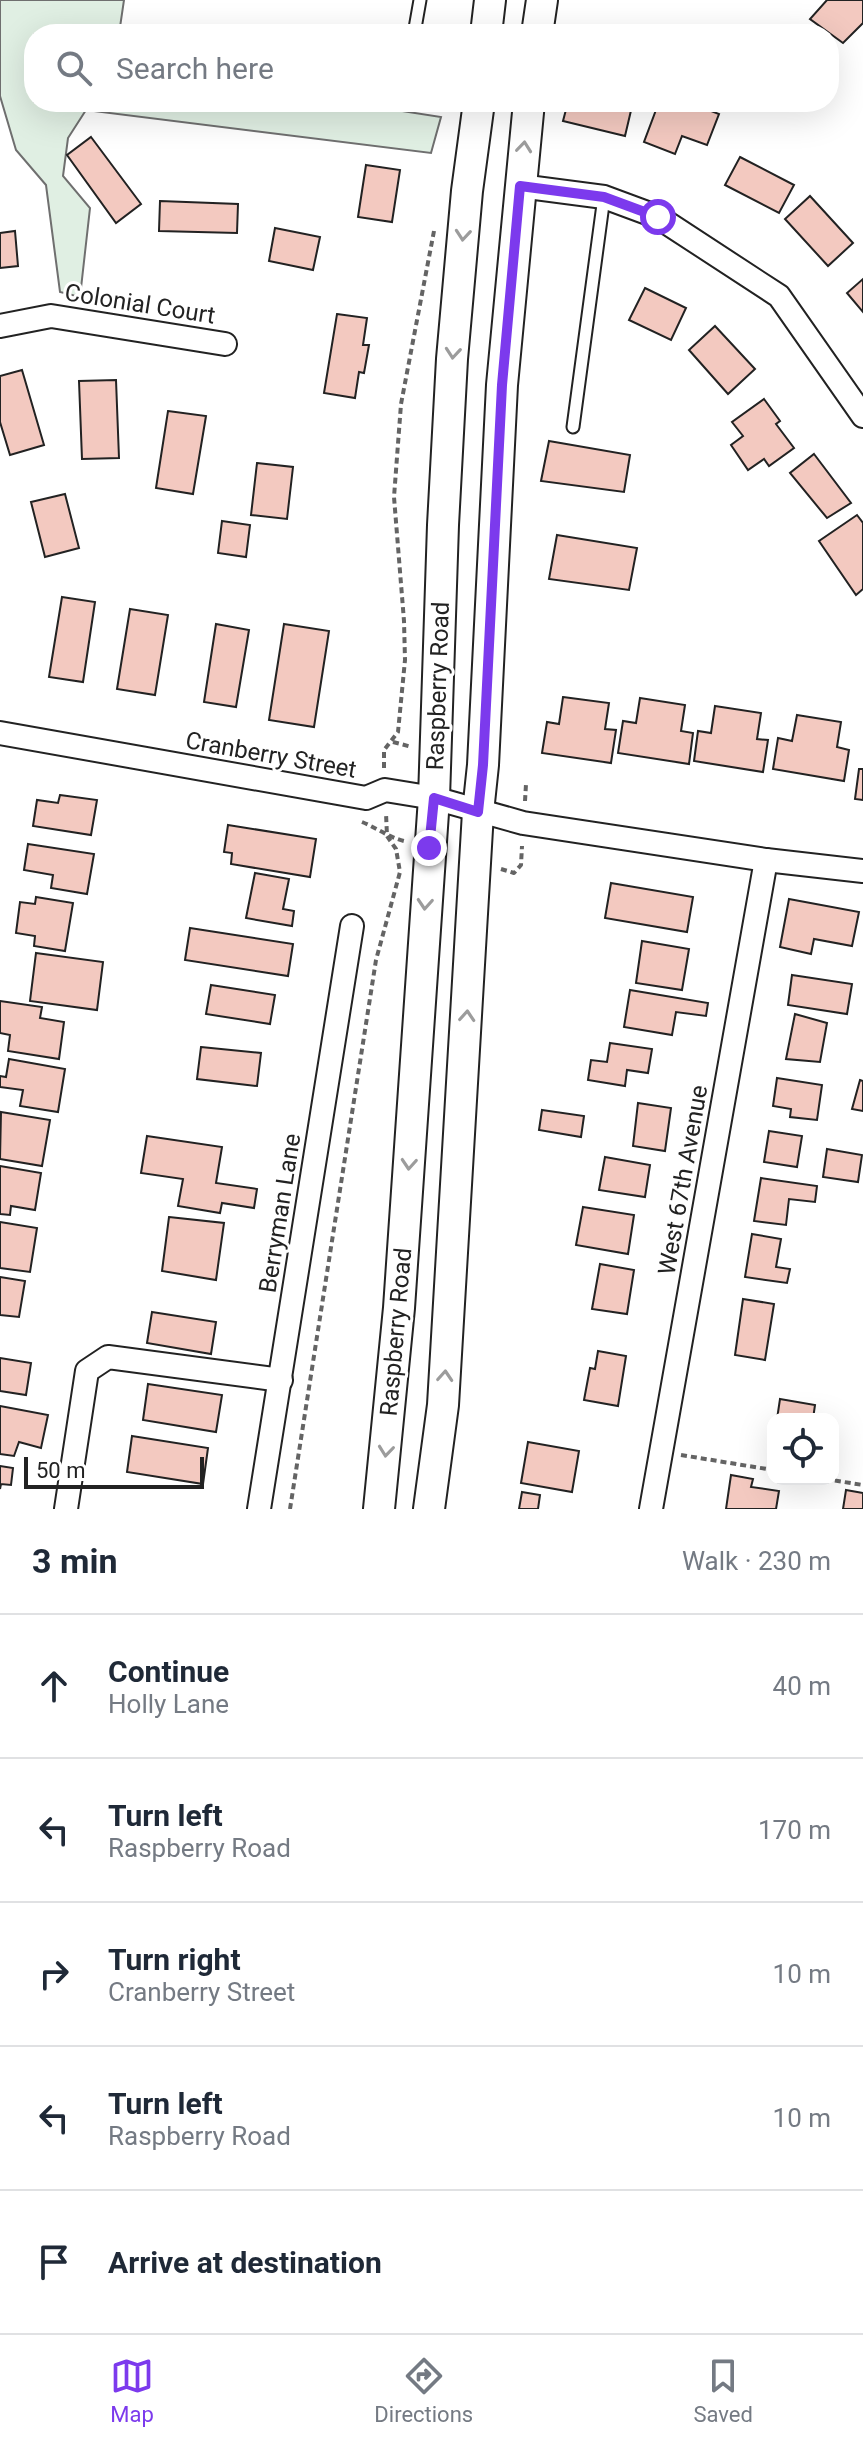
<!DOCTYPE html>
<meta charset="utf-8">
<style>
body{margin:0;font-family:Roboto,sans-serif;background:#f6f6f7;color:#1f2937}
.controls{position:absolute;right:24px;bottom:24px;display:grid;overflow:hidden;border-radius:16px;box-shadow:0 8px 32px #0002}
.controls button{width:72px;height:72px;display:grid;place-items:center;padding:0;border:0;border-bottom:2px solid #e0e1e3;background:#fff;color:#1f2937;font:40px sans-serif}
.scale{position:absolute;left:24px;bottom:20px;width:180px;box-sizing:border-box;padding-left:8px;border:4px solid #222;border-top:0;font-size:22px;line-height:28px;white-space:nowrap;color:#222;-webkit-text-stroke:6px #fff;paint-order:stroke}
.stop{position:absolute;width:24px;height:24px;margin:-18px;border:6px solid #7c3aed;border-radius:50%;background:#fff}
.stop.end{background:#7c3aed;border-color:#fff;box-shadow:0 2px 8px #0008}
.list{margin:0;padding:0;list-style:none}
h2{display:flex;justify-content:space-between;align-items:center;height:104px;margin:0;padding:0 32px;font-size:34px}
h2 small{font-size:26px;font-weight:400;color:#747a83}
.list li{display:grid;grid-template-columns:52px 1fr auto;gap:24px;align-items:center;box-sizing:border-box;height:144px;padding:0 32px;border-top:2px solid #e0e1e3}
.list b{display:block;font-size:30px;white-space:nowrap}
.list p{margin:0;font-size:26px;white-space:nowrap;color:#747a83}
.list em{font-size:26px;font-style:normal;color:#747a83}
.icon{flex:none;width:44px;height:44px;fill:none;stroke:currentColor;stroke-width:2;stroke-linecap:round;stroke-linejoin:round}
.map{position:relative;flex:none;width:863px;height:1509px;overflow:hidden}
.search{position:absolute;background:#fff;box-shadow:0 8px 32px #0002;left:24px;right:24px;top:24px;height:88px;display:flex;align-items:center;gap:20px;box-sizing:border-box;padding:0 28px;border-radius:32px;color:#747a83;font-size:30px}
.sheet{height:824px;background:#fff}
nav{display:flex;justify-content:space-around;align-items:center;box-sizing:border-box;height:112px;border-top:2px solid #e0e1e3;background:#fff;font-size:22px;color:#747a83}
nav a{display:grid;justify-items:center;gap:4px}
nav .on{color:#7c3aed}
.map>svg:first-child{display:block}
.green{fill:#e0efe3;stroke:#6f6f6f;stroke-width:2}
.building{fill:#f3c9c0;stroke:#222;stroke-width:2}
.lines{fill:none;stroke-linecap:round;stroke-linejoin:round}
.lane-casing{stroke:#222;stroke-width:15}
.street-casing{stroke:#222;stroke-width:26}
.secondary-casing{stroke:#222;stroke-width:34}
.path{stroke:#646464;stroke-width:4;stroke-dasharray:6 4;stroke-linecap:butt}
.lane{stroke:#fff;stroke-width:11}
.street{stroke:#fff;stroke-width:22}
.secondary{stroke:#fff;stroke-width:30}
.oneway{stroke:#9c9c9c}
.route{stroke:#7c3aed;stroke-width:10}
.labels{text-anchor:middle;dominant-baseline:central;stroke-width:6;stroke-linejoin:round;paint-order:stroke}
.street-label{font-size:24px;fill:#222;stroke:#fff}
</style>
<div class="map">
<svg width="863" height="1509" viewBox="0 0 863 1509">
<rect width="100%" height="100%" fill="#fff"/>
<path class="green" d="M0,0H124L119,34H34V102H344L441,117L431,153L86,110L68,138L63,176L90,208L80,297L60,292L46,185L16,150L0,96Z"/>
<g class="building">
<path d="M827,0H863V23L843,43L810,19Z"/>
<path d="M568,102H633L625,136L563,121Z"/>
<path d="M659,102H688L719,114L707,145L682,136L675,154L644,142Z"/>
<path d="M91,137L141,204L116,223L67,155Z"/>
<path d="M740,157L794,185L779,213L725,185Z"/>
<path d="M366,165L400,170L392,222L358,217Z"/>
<path d="M810,196L853,243L828,266L785,219Z"/>
<path d="M160,201L238,204L237,233L159,231Z"/>
<path d="M275,228L320,237L313,270L269,261Z"/>
<path d="M15,231L18,266L0,268V233Z"/>
<path d="M863,279V312L847,293Z"/>
<path d="M645,288L686,308L671,340L629,320Z"/>
<path d="M337,314L367,318L363,345H369L364,373L359,372L355,398L324,393Z"/>
<path d="M715,326L755,369L728,394L689,350Z"/>
<path d="M22,370L44,445L10,455L0,422V376Z"/>
<path d="M116,380L119,458L82,459L79,381Z"/>
<path d="M764,399L780,421L776,424L794,448L769,466L764,459L748,470L731,445L743,436L732,422Z"/>
<path d="M168,411L206,416L193,494L156,488Z"/>
<path d="M549,441L630,455L624,492L541,481Z"/>
<path d="M814,454L851,503L827,518L790,473Z"/>
<path d="M257,463L293,467L287,519L251,515Z"/>
<path d="M65,494L79,548L45,557L31,502Z"/>
<path d="M857,515L863,523V589L856,595L819,541Z"/>
<path d="M222,521L250,525L246,557L218,553Z"/>
<path d="M557,535L637,548L629,590L549,579Z"/>
<path d="M62,597L95,602L83,682L49,677Z"/>
<path d="M130,609L168,615L155,695L117,689Z"/>
<path d="M216,624L249,630L236,707L204,702Z"/>
<path d="M284,624L329,631L314,727L269,720Z"/>
<path d="M563,697L609,703L605,729L616,730L611,763L542,753L547,722L559,724Z"/>
<path d="M640,698L685,705L681,731L693,733L689,764L618,753L623,721L636,723Z"/>
<path d="M715,706L761,713L757,739L768,740L763,772L694,761L698,731L711,733Z"/>
<path d="M797,715L841,722L837,747L849,750L844,781L773,769L778,738L792,741Z"/>
<path d="M859,769H863V800L855,799Z"/>
<path d="M60,795L97,800L91,835L33,826L37,800L58,803Z"/>
<path d="M228,825L316,839L310,877L231,864L232,853L224,852Z"/>
<path d="M28,844L94,854L87,894L51,888L53,875L24,870Z"/>
<path d="M255,873L289,879L283,909L294,911L292,926L246,918Z"/>
<path d="M611,883L693,897L687,932L605,918Z"/>
<path d="M36,897L73,903L65,951L34,946L35,936L16,933L20,902L35,904Z"/>
<path d="M789,899L859,912L852,946L814,939L811,954L780,947Z"/>
<path d="M190,928L293,944L288,976L185,960Z"/>
<path d="M642,941L689,949L682,990L636,983Z"/>
<path d="M36,953L103,962L97,1010L30,1001Z"/>
<path d="M792,975L852,984L847,1014L788,1005Z"/>
<path d="M211,985L275,995L270,1024L206,1014Z"/>
<path d="M630,990L708,1003L706,1016L676,1012L672,1035L624,1027Z"/>
<path d="M0,1001L42,1007L40,1018L64,1022L59,1059L8,1051L10,1035L0,1033Z"/>
<path d="M795,1014L827,1023L820,1062L786,1059Z"/>
<path d="M610,1043L652,1049L648,1073L627,1070L625,1086L588,1080L591,1060L607,1062Z"/>
<path d="M201,1047L261,1053L257,1086L197,1079Z"/>
<path d="M9,1059L65,1069L58,1112L20,1106L23,1090L0,1087V1076L6,1077Z"/>
<path d="M777,1078L822,1085L817,1120L790,1117L791,1109L773,1106Z"/>
<path d="M860,1080L863,1081V1111L852,1109Z"/>
<path d="M638,1103L671,1108L665,1151L633,1146Z"/>
<path d="M542,1110L584,1116L581,1137L539,1130Z"/>
<path d="M1,1112L50,1120L42,1166L0,1159Z"/>
<path d="M769,1131L802,1136L797,1167L764,1162Z"/>
<path d="M147,1136L222,1147L216,1183L257,1189L254,1208L222,1203L220,1213L178,1206L183,1179L141,1173Z"/>
<path d="M827,1149L862,1155L858,1182L823,1177Z"/>
<path d="M605,1157L650,1165L645,1197L599,1190Z"/>
<path d="M0,1166L41,1173L35,1210L11,1206L10,1215L0,1214Z"/>
<path d="M761,1178L817,1186L815,1202L789,1199L786,1225L754,1221Z"/>
<path d="M583,1207L634,1215L628,1254L576,1245Z"/>
<path d="M169,1217L224,1223L216,1280L162,1271Z"/>
<path d="M0,1222L37,1228L30,1272L0,1268Z"/>
<path d="M752,1234L781,1239L776,1267L790,1269L787,1283L745,1277Z"/>
<path d="M600,1264L634,1270L627,1314L592,1309Z"/>
<path d="M0,1277L25,1281L19,1317L0,1315Z"/>
<path d="M743,1299L774,1304L765,1360L735,1355Z"/>
<path d="M152,1312L216,1322L211,1354L147,1343Z"/>
<path d="M598,1351L626,1356L618,1406L584,1400L590,1368L595,1369Z"/>
<path d="M0,1358L31,1363L26,1395L0,1391Z"/>
<path d="M148,1384L222,1395L216,1432L143,1420Z"/>
<path d="M780,1399L815,1405L813,1419H777Z"/>
<path d="M0,1406L48,1415L41,1448L19,1442L14,1456L0,1454Z"/>
<path d="M132,1436L208,1448L203,1484L127,1472Z"/>
<path d="M528,1442L579,1451L572,1492L521,1483Z"/>
<path d="M0,1466L13,1468L11,1485L1,1484L0,1489Z"/>
<path d="M731,1475L753,1479L751,1487L779,1491L776,1509H726Z"/>
<path d="M846,1490L863,1493V1509H843Z"/>
<path d="M522,1492L540,1495L538,1509H519Z"/>
</g>
<g class="lines">
<g class="lane-casing">
<g id="lane">
<path d="M414,34L420,0"/>
<path d="M444,102L475,106"/>
<path d="M573,427L604,197"/>
</g>
</g>
<g class="street-casing">
<g id="street">
<path d="M520,186L604,197L658,217L779,296L863,416"/>
<path d="M0,326L51,316L225,344"/>
<path d="M0,733L366,798L385,790L434,798L523,823L766,860L863,871"/>
<path d="M66,1509L87,1371L108,1357L281,1380"/>
<path d="M259,1509L352,926"/>
<path d="M651,1509L766,860"/>
</g>
</g>
<g class="secondary-casing">
<g id="secondary">
<path d="M486,34L490,0"/>
<path d="M537,34L542,0"/>
<path d="M379,1509L399,1308L434,798L443,525L452,359L467,191L479,102"/>
<path d="M429,1509L443,1405L478,812L483,765L502,385L529,102"/>
</g>
</g>
<g class="path">
<path d="M393,742L412,747"/>
<path d="M384,768V750L398,732L405,660L404,621L394,497L401,404L434,231"/>
<path d="M525,801L526,784"/>
<path d="M362,822C377,828 388,837 404,841"/>
<path d="M501,869L514,873L521,865L522,846"/>
<path d="M681,1455L773,1470"/>
<path d="M825,1479L863,1485"/>
<path d="M290,1509L376,960L400,872L396,849L387,836L386,813"/>
</g>
<use href="#lane" class="lane"/>
<use href="#street" class="street"/>
<use href="#secondary" class="secondary"/>
</g>
<defs><path id="oneway-chevron" d="M-2-3.5L2.5 0L-2 3.5" fill="none" stroke-width="1.6" stroke-linecap="round" stroke-linejoin="round" transform="scale(2)"/></defs>
<g class="oneway">
<use href="#oneway-chevron" transform="translate(524 147) rotate(-84)"/>
<use href="#oneway-chevron" transform="translate(463 235) rotate(95)"/>
<use href="#oneway-chevron" transform="translate(453 353) rotate(95)"/>
<use href="#oneway-chevron" transform="translate(425 904) rotate(94)"/>
<use href="#oneway-chevron" transform="translate(467 1016) rotate(-86)"/>
<use href="#oneway-chevron" transform="translate(409 1164) rotate(94)"/>
<use href="#oneway-chevron" transform="translate(445 1376) rotate(-86)"/>
<use href="#oneway-chevron" transform="translate(386 1451) rotate(96)"/>
</g>
<g class="lines">
<path class="route" d="M429,848L434,798L478,812L483,765L502,385L520,186L604,197L658,217"/>
</g>
<g class="labels">
<g class="street-label">
<text transform="translate(140 304) rotate(9)">Colonial Court</text>
<text transform="translate(438 686) rotate(-88)">Raspberry Road</text>
<text transform="translate(271 755) rotate(10)">Cranberry Street</text>
<text transform="translate(683 1180) rotate(-80)">West 67th Avenue</text>
<text transform="translate(280 1213) rotate(-81)">Berryman Lane</text>
<text transform="translate(396 1332) rotate(-85)">Raspberry Road</text>
</g>
</g>
</svg>
<div class="controls">
<button><svg class="icon" aria-label="locate" viewBox="0 0 24 24"><circle cx="12" cy="12" r="6"/><path d="M12 2v4M12 18v4M2 12h4M18 12h4"/></svg></button>
</div>
<div class="scale">50 m</div>
<div class="stop" style="left:658px;top:217px"></div>
<div class="stop end" style="left:429px;top:848px"></div>
<div class="search"><svg class="icon" aria-label="search" viewBox="0 0 24 24"><circle cx="10" cy="10" r="6"/><path d="M15 15l6 6"/></svg>Search here</div>
</div>
<section class="sheet">
<h2>3 min<small>Walk · 230 m</small></h2>
<ul class="list">
<li><svg class="icon" aria-label="ahead" viewBox="0 0 24 24"><path d="M12 20V5M6 11l6-6 6 6"/></svg><div><b>Continue</b><p>Holly Lane</p></div><em>40 m</em></li>
<li><svg class="icon" aria-label="left" viewBox="0 0 24 24"><path d="M17 20v-9H6M10 6l-5 5 5 5"/></svg><div><b>Turn left</b><p>Raspberry Road</p></div><em>170 m</em></li>
<li><svg class="icon" aria-label="right" viewBox="0 0 24 24"><path d="M7 20v-9h11M14 6l5 5-5 5"/></svg><div><b>Turn right</b><p>Cranberry Street</p></div><em>10 m</em></li>
<li><svg class="icon" aria-label="left" viewBox="0 0 24 24"><path d="M17 20v-9H6M10 6l-5 5 5 5"/></svg><div><b>Turn left</b><p>Raspberry Road</p></div><em>10 m</em></li>
<li><svg class="icon" aria-label="arrive" viewBox="0 0 24 24"><path d="M6 21V4h12l-3 4 3 4H6"/></svg><div><b>Arrive at destination</b></div></li>
</ul>
</section>
<nav>
<a class="on"><svg class="icon" aria-label="map" viewBox="0 0 24 24"><path d="M3 6l6-2 6 2 6-2v14l-6 2-6-2-6 2zM9 4v14M15 6v14"/></svg>Map</a>
<a><svg class="icon" aria-label="directions" viewBox="0 0 24 24"><path d="M12 3l9 9-9 9-9-9zM9 14v-3h6M13 9l2 2-2 2"/></svg>Directions</a>
<a><svg class="icon" aria-label="saved" viewBox="0 0 24 24"><path d="M7 4h10v16l-5-4-5 4z"/></svg>Saved</a>
</nav>
